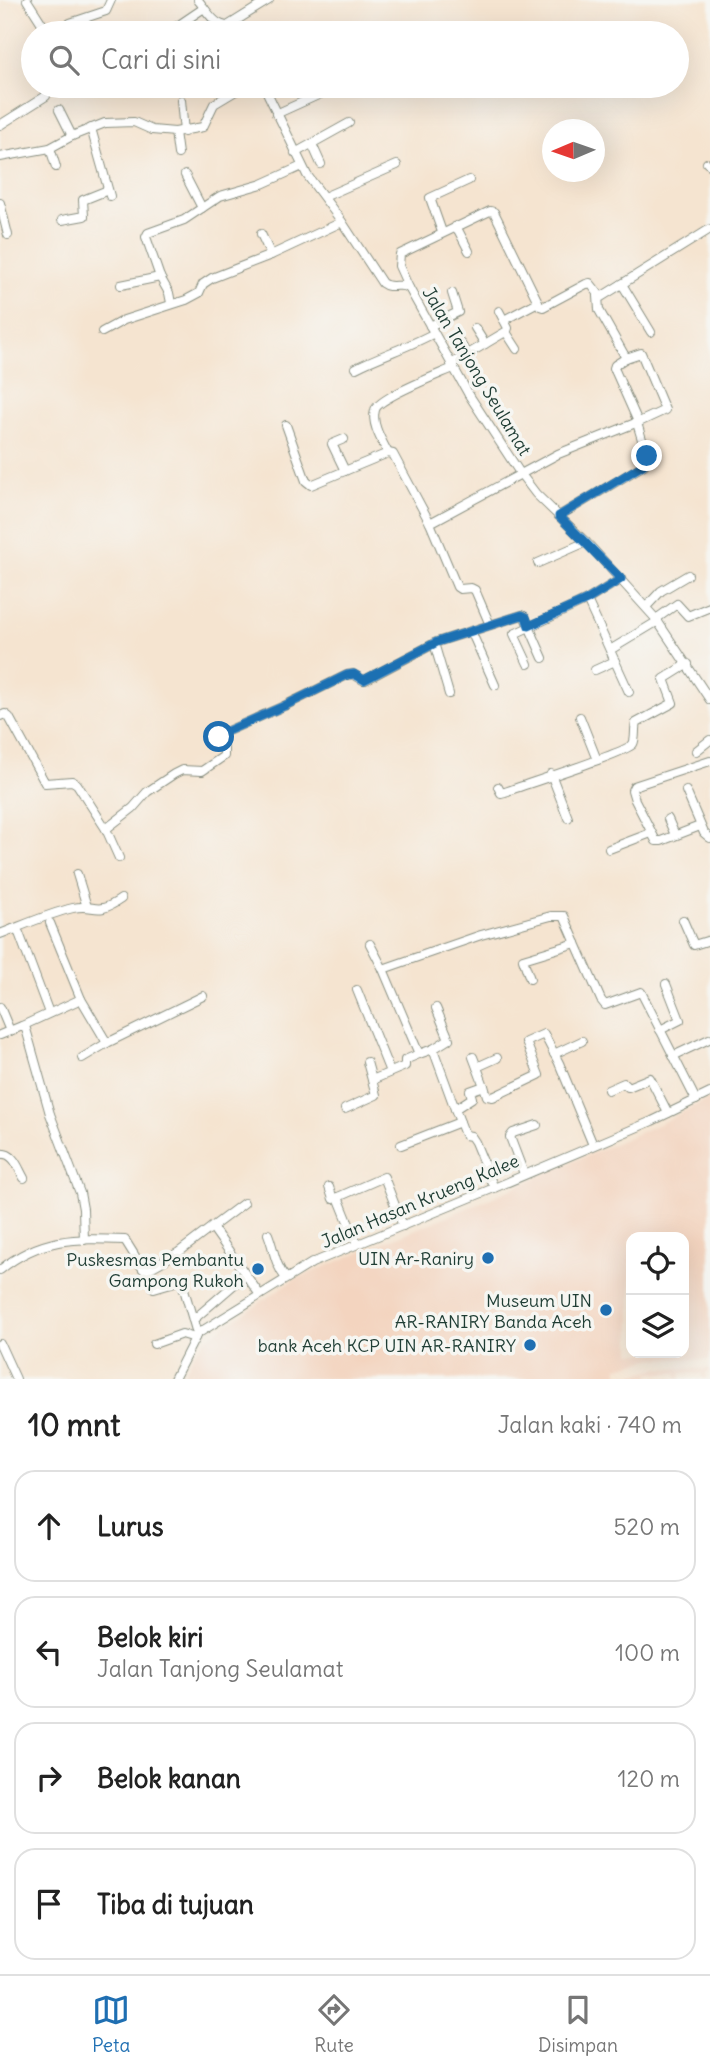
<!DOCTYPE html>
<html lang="id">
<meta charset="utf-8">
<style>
body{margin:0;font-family:Delius,sans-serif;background:#f6f6f6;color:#222}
.controls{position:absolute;right:21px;bottom:21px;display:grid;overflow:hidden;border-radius:14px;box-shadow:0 7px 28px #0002}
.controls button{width:63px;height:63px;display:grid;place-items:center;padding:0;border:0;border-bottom:2px solid #e0e0e0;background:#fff;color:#222;font:35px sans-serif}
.compass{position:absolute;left:542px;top:119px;width:63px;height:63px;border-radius:50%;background:#fff;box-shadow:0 7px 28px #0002;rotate:268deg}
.stop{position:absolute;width:21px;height:21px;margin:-16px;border:5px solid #1f6fb2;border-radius:50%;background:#fff}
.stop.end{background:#1f6fb2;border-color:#fff;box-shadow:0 2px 7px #0008}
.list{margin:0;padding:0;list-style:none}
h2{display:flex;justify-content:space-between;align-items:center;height:91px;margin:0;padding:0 28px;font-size:30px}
h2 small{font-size:23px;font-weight:400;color:#767676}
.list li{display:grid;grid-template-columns:46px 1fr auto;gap:21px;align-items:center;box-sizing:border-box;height:112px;margin:0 14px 14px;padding:0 14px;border:2px solid #e0e0e0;border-radius:21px}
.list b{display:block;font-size:26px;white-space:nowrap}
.list p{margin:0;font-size:23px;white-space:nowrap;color:#767676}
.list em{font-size:23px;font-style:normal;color:#767676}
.icon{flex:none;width:38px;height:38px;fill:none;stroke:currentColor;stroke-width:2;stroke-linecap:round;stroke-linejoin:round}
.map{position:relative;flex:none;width:710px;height:1379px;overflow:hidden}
.search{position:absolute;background:#fff;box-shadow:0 7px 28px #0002;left:21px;right:21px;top:21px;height:77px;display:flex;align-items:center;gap:18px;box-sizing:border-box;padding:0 24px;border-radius:38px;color:#767676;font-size:26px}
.sheet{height:595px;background:#fff}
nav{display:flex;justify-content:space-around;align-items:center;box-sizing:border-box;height:98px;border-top:2px solid #e0e0e0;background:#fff;font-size:19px;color:#767676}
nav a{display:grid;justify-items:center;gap:4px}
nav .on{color:#1f6fb2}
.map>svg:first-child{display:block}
.built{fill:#f3d4bf;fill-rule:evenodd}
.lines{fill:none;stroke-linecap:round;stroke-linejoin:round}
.minor-casing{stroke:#8a9082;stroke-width:10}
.minor{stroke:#fff;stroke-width:8}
.route{stroke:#1f6fb2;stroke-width:9}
.poi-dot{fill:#1f6fb2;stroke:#f6f6f2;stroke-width:2.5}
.labels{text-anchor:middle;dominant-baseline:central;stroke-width:7;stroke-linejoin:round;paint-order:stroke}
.street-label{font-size:18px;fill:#1f3d34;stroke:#f6f6f2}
.poi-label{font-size:18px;fill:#1f3d34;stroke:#f6f6f2;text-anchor:end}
</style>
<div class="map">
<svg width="710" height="1379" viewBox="0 0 710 1379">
<rect width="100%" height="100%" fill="#f6f6f2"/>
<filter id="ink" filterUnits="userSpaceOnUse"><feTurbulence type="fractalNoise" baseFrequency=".0143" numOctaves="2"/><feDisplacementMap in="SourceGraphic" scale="14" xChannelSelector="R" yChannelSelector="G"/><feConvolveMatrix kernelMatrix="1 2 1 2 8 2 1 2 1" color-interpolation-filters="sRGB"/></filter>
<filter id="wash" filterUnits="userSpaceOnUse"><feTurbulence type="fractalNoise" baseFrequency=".00686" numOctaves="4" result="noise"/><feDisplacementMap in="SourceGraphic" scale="28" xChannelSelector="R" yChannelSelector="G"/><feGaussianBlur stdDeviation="1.57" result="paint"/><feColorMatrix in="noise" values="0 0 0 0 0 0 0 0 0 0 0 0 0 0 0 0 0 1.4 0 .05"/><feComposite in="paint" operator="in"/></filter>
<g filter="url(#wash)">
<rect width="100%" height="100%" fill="#f5e4d0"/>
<path class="built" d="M710,1098V1360L654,1358L618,1367V1378L660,1368L710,1369V1373H706V1379H703V1374L681,1373L680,1379H677V1373H660V1379L659,1373H650L649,1379H182L194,1353L205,1340L293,1280L479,1203L659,1124ZM631,1237H684V1353H631Z"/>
</g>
<g filter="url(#ink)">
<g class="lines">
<g class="minor-casing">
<g id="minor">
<path d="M27,0L48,33"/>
<path d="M198,0C204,7 210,18 218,23C226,28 232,24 238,33"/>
<path d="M229,25L269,0"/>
<path d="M69,33L70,23L106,11L111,0"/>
<path d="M167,33L204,8"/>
<path d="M264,86L307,175L342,222L382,283C391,290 400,282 409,288L469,395L520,473L536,494L590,546L656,619L710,700"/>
<path d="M181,100L184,132"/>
<path d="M59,110L72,136"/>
<path d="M276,114L338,86"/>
<path d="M0,125L46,96L47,86"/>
<path d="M91,128L110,196"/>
<path d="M175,132L178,154"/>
<path d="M312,144L321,164"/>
<path d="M50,148L56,167"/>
<path d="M295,153L349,123"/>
<path d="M0,157L50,148L72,136L105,123L134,122L152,130L175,132L203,127L214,104L244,86"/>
<path d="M707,163L710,165"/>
<path d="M185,175L202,208"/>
<path d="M324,197L397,165"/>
<path d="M0,203L8,235"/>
<path d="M62,220L84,216L83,200L108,190"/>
<path d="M456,226L469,251"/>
<path d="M442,232L430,198L469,180"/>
<path d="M261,234L271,255"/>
<path d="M622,284L651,332"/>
<path d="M121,285L160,277"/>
<path d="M409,288L399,266L400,254L490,211L494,212L497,218L540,306L543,307L586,284L590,283L601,297L710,229"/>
<path d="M171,303L169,293L160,277L146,237L148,233L184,220L220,196L262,184L302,166"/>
<path d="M504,320L538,302"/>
<path d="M430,326L458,312L452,293"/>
<path d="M475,328L485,344"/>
<path d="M102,332L124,320L186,300L199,293L203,284L212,278L271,255L342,222"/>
<path d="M506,332L517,349"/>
<path d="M457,338L467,354"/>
<path d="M451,364L507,331L508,328L499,311"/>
<path d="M356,368C381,355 409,347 434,333"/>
<path d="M286,425L306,481L311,485L388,453L393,454L430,523L457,587L460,589L471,588L475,590L490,625"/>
<path d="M344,439L332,444L345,471"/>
<path d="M388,453C382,441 371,424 375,410C378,398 440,374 453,368"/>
<path d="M559,516L644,465L647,456L637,423L665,410L641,353L626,358L599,310L598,296"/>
<path d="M430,523L558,454L638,422L614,368L615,365L626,358"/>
<path d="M538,563L586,542"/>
<path d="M587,600L629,692"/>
<path d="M646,607L661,591L688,575"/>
<path d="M656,619L677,604L688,616L710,607"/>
<path d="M471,631L495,685"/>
<path d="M434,643L449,694"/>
<path d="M610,650L658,621"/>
<path d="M528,664L514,634L587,600L621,579"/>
<path d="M595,670L615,661"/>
<path d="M0,716L5,714L9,717L45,783L72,781L77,784L106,829L119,858"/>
<path d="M580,717L597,760"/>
<path d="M696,751L710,740"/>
<path d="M551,774L568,818"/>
<path d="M498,787L501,793L505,792C523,785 626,753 633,744C636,739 634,729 636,723L673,703L664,679L688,664"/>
<path d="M686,791L704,833L710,838"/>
<path d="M668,819L675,835"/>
<path d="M700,826L661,841H656L635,800L632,790L634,786L710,761"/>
<path d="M106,829L133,808L147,792L174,774L182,770L202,771L224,756V749L219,737L223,733L284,706L347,675L353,674L363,680H365L437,642L522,615L525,617L543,658"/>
<path d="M609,849L651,833"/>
<path d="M77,874L87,907"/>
<path d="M683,920L694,945L710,940"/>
<path d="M13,929C33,921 52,913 73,908C96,903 95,917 121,899"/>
<path d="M0,934L13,929L19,933L49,1013"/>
<path d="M370,944L383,969L419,1054L433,1049L455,1109"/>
<path d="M383,969L481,935L551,916H564L601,1000L605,1005L641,992L696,1100"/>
<path d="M530,979L523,959L576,943"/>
<path d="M357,990L390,1072"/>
<path d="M81,999L107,1043L203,996"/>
<path d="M0,1007L10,1031"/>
<path d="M22,1026L81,999L50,923"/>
<path d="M660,1030L680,1020L666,984"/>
<path d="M0,1035L22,1026L26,1029L50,1114L80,1193L83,1209L84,1240"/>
<path d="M433,1049L449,1039L436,1008"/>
<path d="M554,1054L582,1041"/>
<path d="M673,1056L709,1039"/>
<path d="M473,1057L484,1086"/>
<path d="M82,1058L107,1043"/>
<path d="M367,1062L372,1080"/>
<path d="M477,1067L497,1058"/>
<path d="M608,1090L624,1083L628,1087L650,1078L668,1113"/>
<path d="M345,1109L376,1095L372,1080L405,1066V1060L419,1054"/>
<path d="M401,1145L460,1122"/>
<path d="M0,1154C14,1152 18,1168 24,1178"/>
<path d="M524,1174L510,1137L513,1133L537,1125"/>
<path d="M329,1187L333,1199L338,1197L357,1244"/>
<path d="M494,1188L475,1142L471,1136L465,1135L455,1109L472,1098L470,1091L484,1086L487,1096L493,1097L539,1075L526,1042L544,1034L559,1063L593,1145"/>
<path d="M338,1197L384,1177L403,1226"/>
<path d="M212,1227L244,1203"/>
<path d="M268,1234C274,1249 275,1266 286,1278"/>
<path d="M0,1270C40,1237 76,1238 125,1240L143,1269L147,1270L179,1252L212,1227L260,1295"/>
<path d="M154,1288L178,1281L182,1282L197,1334"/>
<path d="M193,1320L244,1276"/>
<path d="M0,1344L16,1379"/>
<path d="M154,1344L182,1334L195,1338"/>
<path d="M174,1379L197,1334L312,1263L494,1188L652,1121L710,1093"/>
</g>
</g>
<use href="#minor" class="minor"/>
</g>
</g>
<g class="lines" filter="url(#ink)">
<path class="route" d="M219,737L223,733L284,706L347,675L354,674L364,680L437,642L522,615L526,617L529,626L587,600L621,579L559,516L643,465L647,456"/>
</g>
<g class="poi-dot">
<circle cx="488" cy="1258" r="7"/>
<circle cx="258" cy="1269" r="7"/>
<circle cx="606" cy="1310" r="7"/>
<circle cx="530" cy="1345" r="7"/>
</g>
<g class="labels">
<g class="street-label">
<text transform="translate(477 371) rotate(59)">Jalan Tanjong Seulamat</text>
<text transform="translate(420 1201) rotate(-23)">Jalan Hasan Krueng Kalee</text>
</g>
<g class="poi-label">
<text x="474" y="1258">UIN Ar-Raniry</text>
<text x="244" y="1259">Puskesmas Pembantu<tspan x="244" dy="21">Gampong Rukoh</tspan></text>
<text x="592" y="1300">Museum UIN<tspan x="592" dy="21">AR-RANIRY Banda Aceh</tspan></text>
<text x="516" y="1345">bank Aceh KCP UIN AR-RANIRY</text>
</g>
</g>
</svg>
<div class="controls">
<button><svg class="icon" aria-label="locate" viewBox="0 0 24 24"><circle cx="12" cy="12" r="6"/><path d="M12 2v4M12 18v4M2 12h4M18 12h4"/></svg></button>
<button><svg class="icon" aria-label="layers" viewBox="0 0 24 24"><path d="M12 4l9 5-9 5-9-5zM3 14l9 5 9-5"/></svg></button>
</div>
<svg class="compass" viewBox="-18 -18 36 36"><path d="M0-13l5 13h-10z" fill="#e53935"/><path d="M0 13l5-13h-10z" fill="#767676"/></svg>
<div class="stop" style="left:219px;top:737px"></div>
<div class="stop end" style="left:647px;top:456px"></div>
<div class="search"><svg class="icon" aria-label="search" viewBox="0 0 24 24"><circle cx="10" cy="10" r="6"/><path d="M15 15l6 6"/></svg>Cari di sini</div>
</div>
<section class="sheet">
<h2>10 mnt<small>Jalan kaki · 740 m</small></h2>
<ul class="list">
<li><svg class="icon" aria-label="ahead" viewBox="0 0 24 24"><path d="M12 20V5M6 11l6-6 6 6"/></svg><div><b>Lurus</b></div><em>520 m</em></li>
<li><svg class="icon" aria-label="left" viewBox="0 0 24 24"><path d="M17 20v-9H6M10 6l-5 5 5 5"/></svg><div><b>Belok kiri</b><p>Jalan Tanjong Seulamat</p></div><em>100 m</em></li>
<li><svg class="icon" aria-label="right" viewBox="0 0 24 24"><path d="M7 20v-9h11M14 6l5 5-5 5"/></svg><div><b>Belok kanan</b></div><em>120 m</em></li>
<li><svg class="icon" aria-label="arrive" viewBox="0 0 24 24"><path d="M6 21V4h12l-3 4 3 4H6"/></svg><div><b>Tiba di tujuan</b></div></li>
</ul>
</section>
<nav>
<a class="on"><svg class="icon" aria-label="map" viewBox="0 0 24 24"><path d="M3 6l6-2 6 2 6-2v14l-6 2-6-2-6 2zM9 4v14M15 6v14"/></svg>Peta</a>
<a><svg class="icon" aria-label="directions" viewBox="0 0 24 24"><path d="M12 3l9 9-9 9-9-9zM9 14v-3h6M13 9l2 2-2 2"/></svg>Rute</a>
<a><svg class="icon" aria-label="saved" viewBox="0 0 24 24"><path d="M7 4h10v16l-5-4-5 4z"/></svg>Disimpan</a>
</nav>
